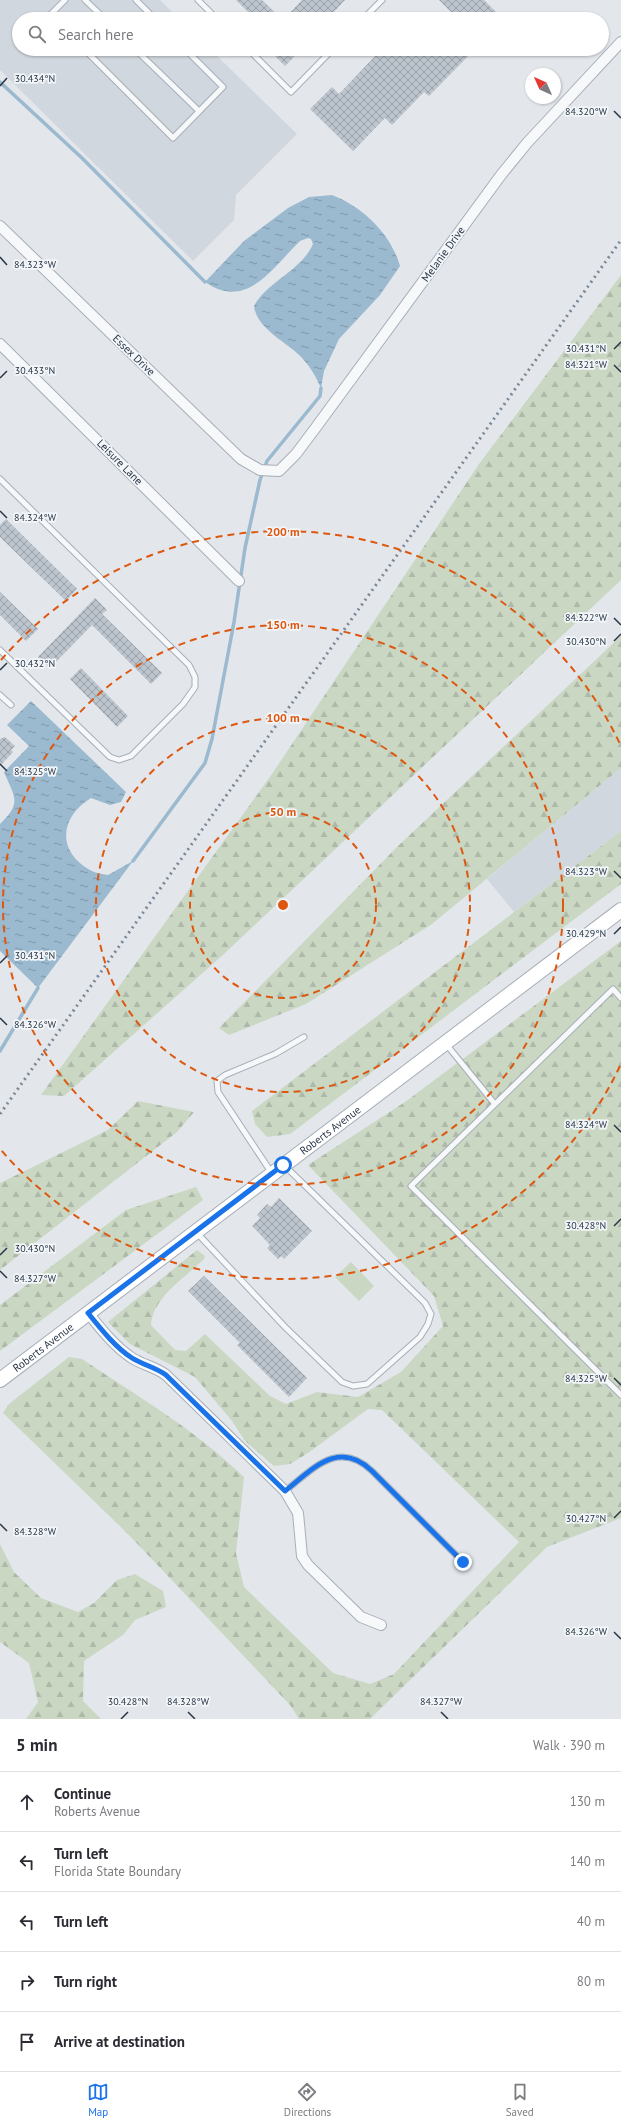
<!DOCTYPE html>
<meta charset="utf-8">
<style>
body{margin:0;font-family:"PT Sans",sans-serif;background:#f7f7f7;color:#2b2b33}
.compass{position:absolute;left:525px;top:68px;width:36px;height:36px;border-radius:50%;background:#fff;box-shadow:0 1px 3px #0004;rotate:315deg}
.stop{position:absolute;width:12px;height:12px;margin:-9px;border:3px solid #1a73e8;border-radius:50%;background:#fff}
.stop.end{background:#1a73e8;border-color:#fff;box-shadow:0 1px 4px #0008}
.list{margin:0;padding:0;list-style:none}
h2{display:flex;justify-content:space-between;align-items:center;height:52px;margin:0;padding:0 16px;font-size:17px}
h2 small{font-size:13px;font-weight:400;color:#7c7c81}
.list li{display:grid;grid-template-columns:26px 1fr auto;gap:12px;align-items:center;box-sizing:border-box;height:60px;padding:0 16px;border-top:1px solid #e1e1e2}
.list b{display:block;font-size:15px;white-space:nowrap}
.list p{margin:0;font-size:13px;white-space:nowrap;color:#7c7c81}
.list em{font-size:13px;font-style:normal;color:#7c7c81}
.icon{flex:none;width:22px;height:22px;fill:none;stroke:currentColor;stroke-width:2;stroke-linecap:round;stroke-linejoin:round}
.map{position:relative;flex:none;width:621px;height:1719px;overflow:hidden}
.search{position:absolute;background:#fff;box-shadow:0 1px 3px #0004;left:12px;right:12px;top:12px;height:44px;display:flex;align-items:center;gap:10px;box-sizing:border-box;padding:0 14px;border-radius:22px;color:#7c7c81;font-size:15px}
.sheet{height:352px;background:#fff}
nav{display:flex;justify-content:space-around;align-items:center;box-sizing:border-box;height:56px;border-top:1px solid #e1e1e2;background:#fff;font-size:11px;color:#7c7c81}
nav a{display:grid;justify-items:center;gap:2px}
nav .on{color:#1a73e8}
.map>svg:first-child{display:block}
.built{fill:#d1d7de}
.forest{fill:url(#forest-firs)}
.park{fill:#cad7c3}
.water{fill:url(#water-ripples)}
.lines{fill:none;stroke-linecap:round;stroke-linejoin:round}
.stream{stroke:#9bb9cf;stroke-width:3.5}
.building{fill:url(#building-cross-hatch)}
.lane-casing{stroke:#a7aeb7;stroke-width:7}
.street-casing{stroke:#a7aeb7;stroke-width:12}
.secondary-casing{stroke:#a7aeb7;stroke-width:16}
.lane{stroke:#f6f8fa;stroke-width:5}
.street{stroke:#f6f8fa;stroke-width:10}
.secondary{stroke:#fff;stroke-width:14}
.rail{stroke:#7b8897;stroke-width:3;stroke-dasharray:2 4;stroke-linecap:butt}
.route{stroke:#1a73e8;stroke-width:5}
.ticks{fill:none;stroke:#293646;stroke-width:1.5}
.ring{fill:none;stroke:#de570f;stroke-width:2;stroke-dasharray:7 5}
.labels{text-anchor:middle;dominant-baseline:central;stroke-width:3.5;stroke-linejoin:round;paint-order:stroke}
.street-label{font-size:11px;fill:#293646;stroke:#f3f6f9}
.ticks-label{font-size:10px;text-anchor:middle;fill:#293646;stroke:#f3f6f9;stroke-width:3.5;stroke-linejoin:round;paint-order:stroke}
.centre{fill:#de570f;stroke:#f3f6f9;stroke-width:2}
.ring-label{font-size:12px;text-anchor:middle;font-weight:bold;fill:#de570f;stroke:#f3f6f9;stroke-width:3.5;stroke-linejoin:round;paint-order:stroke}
</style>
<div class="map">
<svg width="621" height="1719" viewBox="0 0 621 1719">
<defs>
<pattern id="forest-firs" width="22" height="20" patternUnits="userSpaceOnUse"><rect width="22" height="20" fill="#cad7c3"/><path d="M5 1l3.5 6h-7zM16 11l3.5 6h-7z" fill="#aeb9a9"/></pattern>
<pattern id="water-ripples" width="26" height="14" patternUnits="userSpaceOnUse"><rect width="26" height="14" fill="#9bb9cf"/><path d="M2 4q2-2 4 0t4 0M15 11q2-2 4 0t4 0" fill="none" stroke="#7e97aa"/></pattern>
<pattern id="building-cross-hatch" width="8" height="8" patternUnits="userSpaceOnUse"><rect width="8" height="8" fill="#bcc4cd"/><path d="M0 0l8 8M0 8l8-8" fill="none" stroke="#99a0a8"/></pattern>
</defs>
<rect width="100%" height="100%" fill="#e3e7ec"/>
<g class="built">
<path d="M0,0H160L179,19H19V49H210L297,134L236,195L234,220L193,261L0,70Z"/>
<path d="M621,768V831L514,912L487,879Z"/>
</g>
<g class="forest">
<path d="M621,275V580L224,954L64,1096L41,1095L272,774L479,464Z"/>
<path d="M621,636V768L432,924L306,1004L229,1035L219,1028L399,845Z"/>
<path d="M621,831V884L290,1134L267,1137L255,1124L252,1111Z"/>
<path d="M621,941V1518L547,1547L370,1719H299L290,1705L129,1535L3,1413L9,1404L69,1357L82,1359C139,1397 194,1429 244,1477L236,1553L244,1587L333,1673L370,1684L394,1674L519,1542L382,1410L368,1409L308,1453L290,1464L274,1466L245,1441L232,1421L195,1377L130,1344L108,1322L197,1250L205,1256L204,1259C185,1278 153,1297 151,1325L175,1350L186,1351L205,1334L270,1396L286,1404L317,1392L358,1397L401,1372L443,1326L434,1296L308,1165L405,1102Z"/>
<path d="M138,1101L194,1112L177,1132L0,1270V1183L108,1130Z"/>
<path d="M196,1187L203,1200L0,1351V1305L126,1210Z"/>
<path d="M0,1544L14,1572L41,1598L78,1612L94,1603L117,1580L135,1574L163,1591L166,1607L135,1620L123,1635L84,1661L83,1701L101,1719H26L38,1702L29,1663L0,1642Z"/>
</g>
<path class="park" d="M351,1262L374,1286L359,1301L335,1277Z"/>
<g class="water">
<path d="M332,195C363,207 391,234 400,266L380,295L339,339L324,371L321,388C316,377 311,368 303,359C288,342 257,330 254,306C268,281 301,271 313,244L311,239L308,238L300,241C272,268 247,311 205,282L244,241L288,208L309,197Z"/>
<path d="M31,701L126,792L121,802L110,805L91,798C60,817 56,851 90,870C95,873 102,874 108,875L133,861L38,988L0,951V824C22,803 15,798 4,772L29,746L7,725Z"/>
</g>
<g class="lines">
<g class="stream">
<path d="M0,82L82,158L205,282"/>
<path d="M133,861L205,763L212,739L234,622L245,548L260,480L267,461L320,396L321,388"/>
<path d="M0,1051L38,988"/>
</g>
</g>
<g class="building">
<path d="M236,0H262L282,19H255Z"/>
<path d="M302,0H345L327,19H284Z"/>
<path d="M439,0H484L503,19H458Z"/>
<path d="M268,49H302L285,66Z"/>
<path d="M382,49H475L429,96L424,92L392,125L385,118L353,151L310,109L332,87L339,94Z"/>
<path d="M6,519L77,589L66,601L0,537V525Z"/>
<path d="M0,592L38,629L26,641L0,615Z"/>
<path d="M95,598L107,610L102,614L162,673L151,684L92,625L50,668L38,657Z"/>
<path d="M81,668L128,716L117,727L70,679Z"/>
<path d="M5,737L15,746L11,750L13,752L0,766V739Z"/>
<path d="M279,1198L312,1231L284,1259L281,1256L278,1259L267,1248L270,1245L252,1226L260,1218L257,1215L267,1204L271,1207Z"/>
<path d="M204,1276L307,1378L289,1397L237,1345L240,1343L188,1291Z"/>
</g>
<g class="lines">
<g class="lane-casing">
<g id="lane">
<path d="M85,0L105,19"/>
<path d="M136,0L155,19"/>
<path d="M198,0L217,19"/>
<path d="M54,19L50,15L65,0"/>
<path d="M363,19L382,0"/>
<path d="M84,49L173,138L223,87L185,49"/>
<path d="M135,49L199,111"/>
<path d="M248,49L291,92L333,49"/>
<path d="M0,479L189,665L195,677V687L183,704L131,756L119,760L110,757L0,650"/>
<path d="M0,695L11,705"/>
<path d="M621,998L613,989L411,1186L621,1395"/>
<path d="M446,1044L494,1103"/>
<path d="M271,1172L218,1092L217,1081L225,1075L275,1054L304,1037"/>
<path d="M197,1233L285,1327L342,1382L353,1386L367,1384L420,1337L428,1324L431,1314L425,1303L284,1165"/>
<path d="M285,1491C313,1469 338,1439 372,1471L463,1562"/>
</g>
</g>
<g class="street-casing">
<g id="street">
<path d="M0,226L241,459L260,470L279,471L296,454L314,430L501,175L527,143L621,42"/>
<path d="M0,344L239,581"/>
<path d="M88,1313C101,1329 115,1347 132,1358C143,1365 156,1367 166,1375L285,1491L298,1513L302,1556L308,1565L361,1617L381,1625"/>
</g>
</g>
<g class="secondary-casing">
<g id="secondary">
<path id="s1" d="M0,1380L621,910"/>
</g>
</g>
<use href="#lane" class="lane"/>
<use href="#street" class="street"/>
<use href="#secondary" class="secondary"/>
<path class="rail" d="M0,1114L621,240"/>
</g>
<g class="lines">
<path class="route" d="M283,1165L88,1313C101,1329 115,1347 132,1358C143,1365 155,1367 166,1375L285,1491C313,1469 338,1439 372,1471L463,1562"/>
</g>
<path class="ticks" d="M0,86L7,78M614,111L621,118M0,257L7,265M614,349L621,342M614,365L621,372M0,378L7,371M0,511L7,518M614,618L621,625M614,641L621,634M0,670L7,663M0,764L7,771M614,871L621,878M614,934L621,927M0,963L7,956M0,1018L7,1025M614,1125L621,1132M614,1226L621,1219M0,1255L7,1248M0,1271L7,1278M614,1378L621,1385M614,1518L621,1511M0,1524L7,1531M614,1632L621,1639M188,1712L195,1719M441,1712L448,1719M121,1719L128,1712"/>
<g class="ring">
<circle cx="283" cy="905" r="93"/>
<circle cx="283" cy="905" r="187"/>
<circle cx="283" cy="905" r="280"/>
<path d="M620 1066A373 373 0 0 1 1 1150M1 660A373 373 0 0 1 620 744"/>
</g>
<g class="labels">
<g class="street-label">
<text transform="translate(443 254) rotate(-54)">Melanie Drive</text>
<text transform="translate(134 355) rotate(44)">Essex Drive</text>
<text transform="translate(120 462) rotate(45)">Leisure Lane</text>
<text stroke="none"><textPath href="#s1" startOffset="414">Roberts Avenue</textPath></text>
<text stroke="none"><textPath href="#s1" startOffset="54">Roberts Avenue</textPath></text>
</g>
</g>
<g class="ticks-label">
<text x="35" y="82">30.434°N</text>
<text x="586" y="115">84.320°W</text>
<text x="35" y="268">84.323°W</text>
<text x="586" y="352">30.431°N</text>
<text x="586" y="368">84.321°W</text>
<text x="35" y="374">30.433°N</text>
<text x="35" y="521">84.324°W</text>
<text x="586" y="621">84.322°W</text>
<text x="586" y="645">30.430°N</text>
<text x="35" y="667">30.432°N</text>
<text x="35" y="775">84.325°W</text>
<text x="586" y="875">84.323°W</text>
<text x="586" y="937">30.429°N</text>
<text x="35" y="959">30.431°N</text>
<text x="35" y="1028">84.326°W</text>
<text x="586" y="1128">84.324°W</text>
<text x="586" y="1229">30.428°N</text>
<text x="35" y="1252">30.430°N</text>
<text x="35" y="1282">84.327°W</text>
<text x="586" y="1382">84.325°W</text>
<text x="586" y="1522">30.427°N</text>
<text x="35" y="1535">84.328°W</text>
<text x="586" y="1635">84.326°W</text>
<text x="128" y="1705">30.428°N</text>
<text x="188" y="1705">84.328°W</text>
<text x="441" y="1705">84.327°W</text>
</g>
<circle cx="283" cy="905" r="6" class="centre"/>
<g class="ring-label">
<text x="283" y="536">200 m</text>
<text x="283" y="629">150 m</text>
<text x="283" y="722">100 m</text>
<text x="283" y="816">50 m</text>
</g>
</svg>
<svg class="compass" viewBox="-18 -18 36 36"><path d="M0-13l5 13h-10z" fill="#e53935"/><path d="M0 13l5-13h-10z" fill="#7c7c81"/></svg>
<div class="stop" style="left:283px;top:1165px"></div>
<div class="stop end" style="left:463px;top:1562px"></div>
<div class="search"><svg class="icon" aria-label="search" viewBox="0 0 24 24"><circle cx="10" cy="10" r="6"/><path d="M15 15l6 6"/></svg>Search here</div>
</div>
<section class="sheet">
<h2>5 min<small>Walk · 390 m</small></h2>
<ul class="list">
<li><svg class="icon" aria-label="ahead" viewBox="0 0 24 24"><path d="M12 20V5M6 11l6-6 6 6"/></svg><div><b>Continue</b><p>Roberts Avenue</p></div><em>130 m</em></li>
<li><svg class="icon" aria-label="left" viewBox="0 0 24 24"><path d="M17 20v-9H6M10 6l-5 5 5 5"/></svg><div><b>Turn left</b><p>Florida State Boundary</p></div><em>140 m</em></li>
<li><svg class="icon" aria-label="left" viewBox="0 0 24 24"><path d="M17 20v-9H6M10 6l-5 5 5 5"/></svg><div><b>Turn left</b></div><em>40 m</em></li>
<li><svg class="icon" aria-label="right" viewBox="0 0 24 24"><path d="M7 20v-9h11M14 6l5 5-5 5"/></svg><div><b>Turn right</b></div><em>80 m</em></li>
<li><svg class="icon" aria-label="arrive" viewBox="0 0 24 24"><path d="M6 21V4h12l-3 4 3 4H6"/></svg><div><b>Arrive at destination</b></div></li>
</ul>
</section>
<nav>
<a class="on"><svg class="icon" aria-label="map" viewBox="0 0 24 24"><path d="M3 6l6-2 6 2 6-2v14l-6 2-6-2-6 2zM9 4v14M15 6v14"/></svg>Map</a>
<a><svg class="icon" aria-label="directions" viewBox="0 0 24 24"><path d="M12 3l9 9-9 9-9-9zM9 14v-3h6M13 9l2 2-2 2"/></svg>Directions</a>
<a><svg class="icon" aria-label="saved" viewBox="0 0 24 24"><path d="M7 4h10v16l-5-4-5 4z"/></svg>Saved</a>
</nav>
